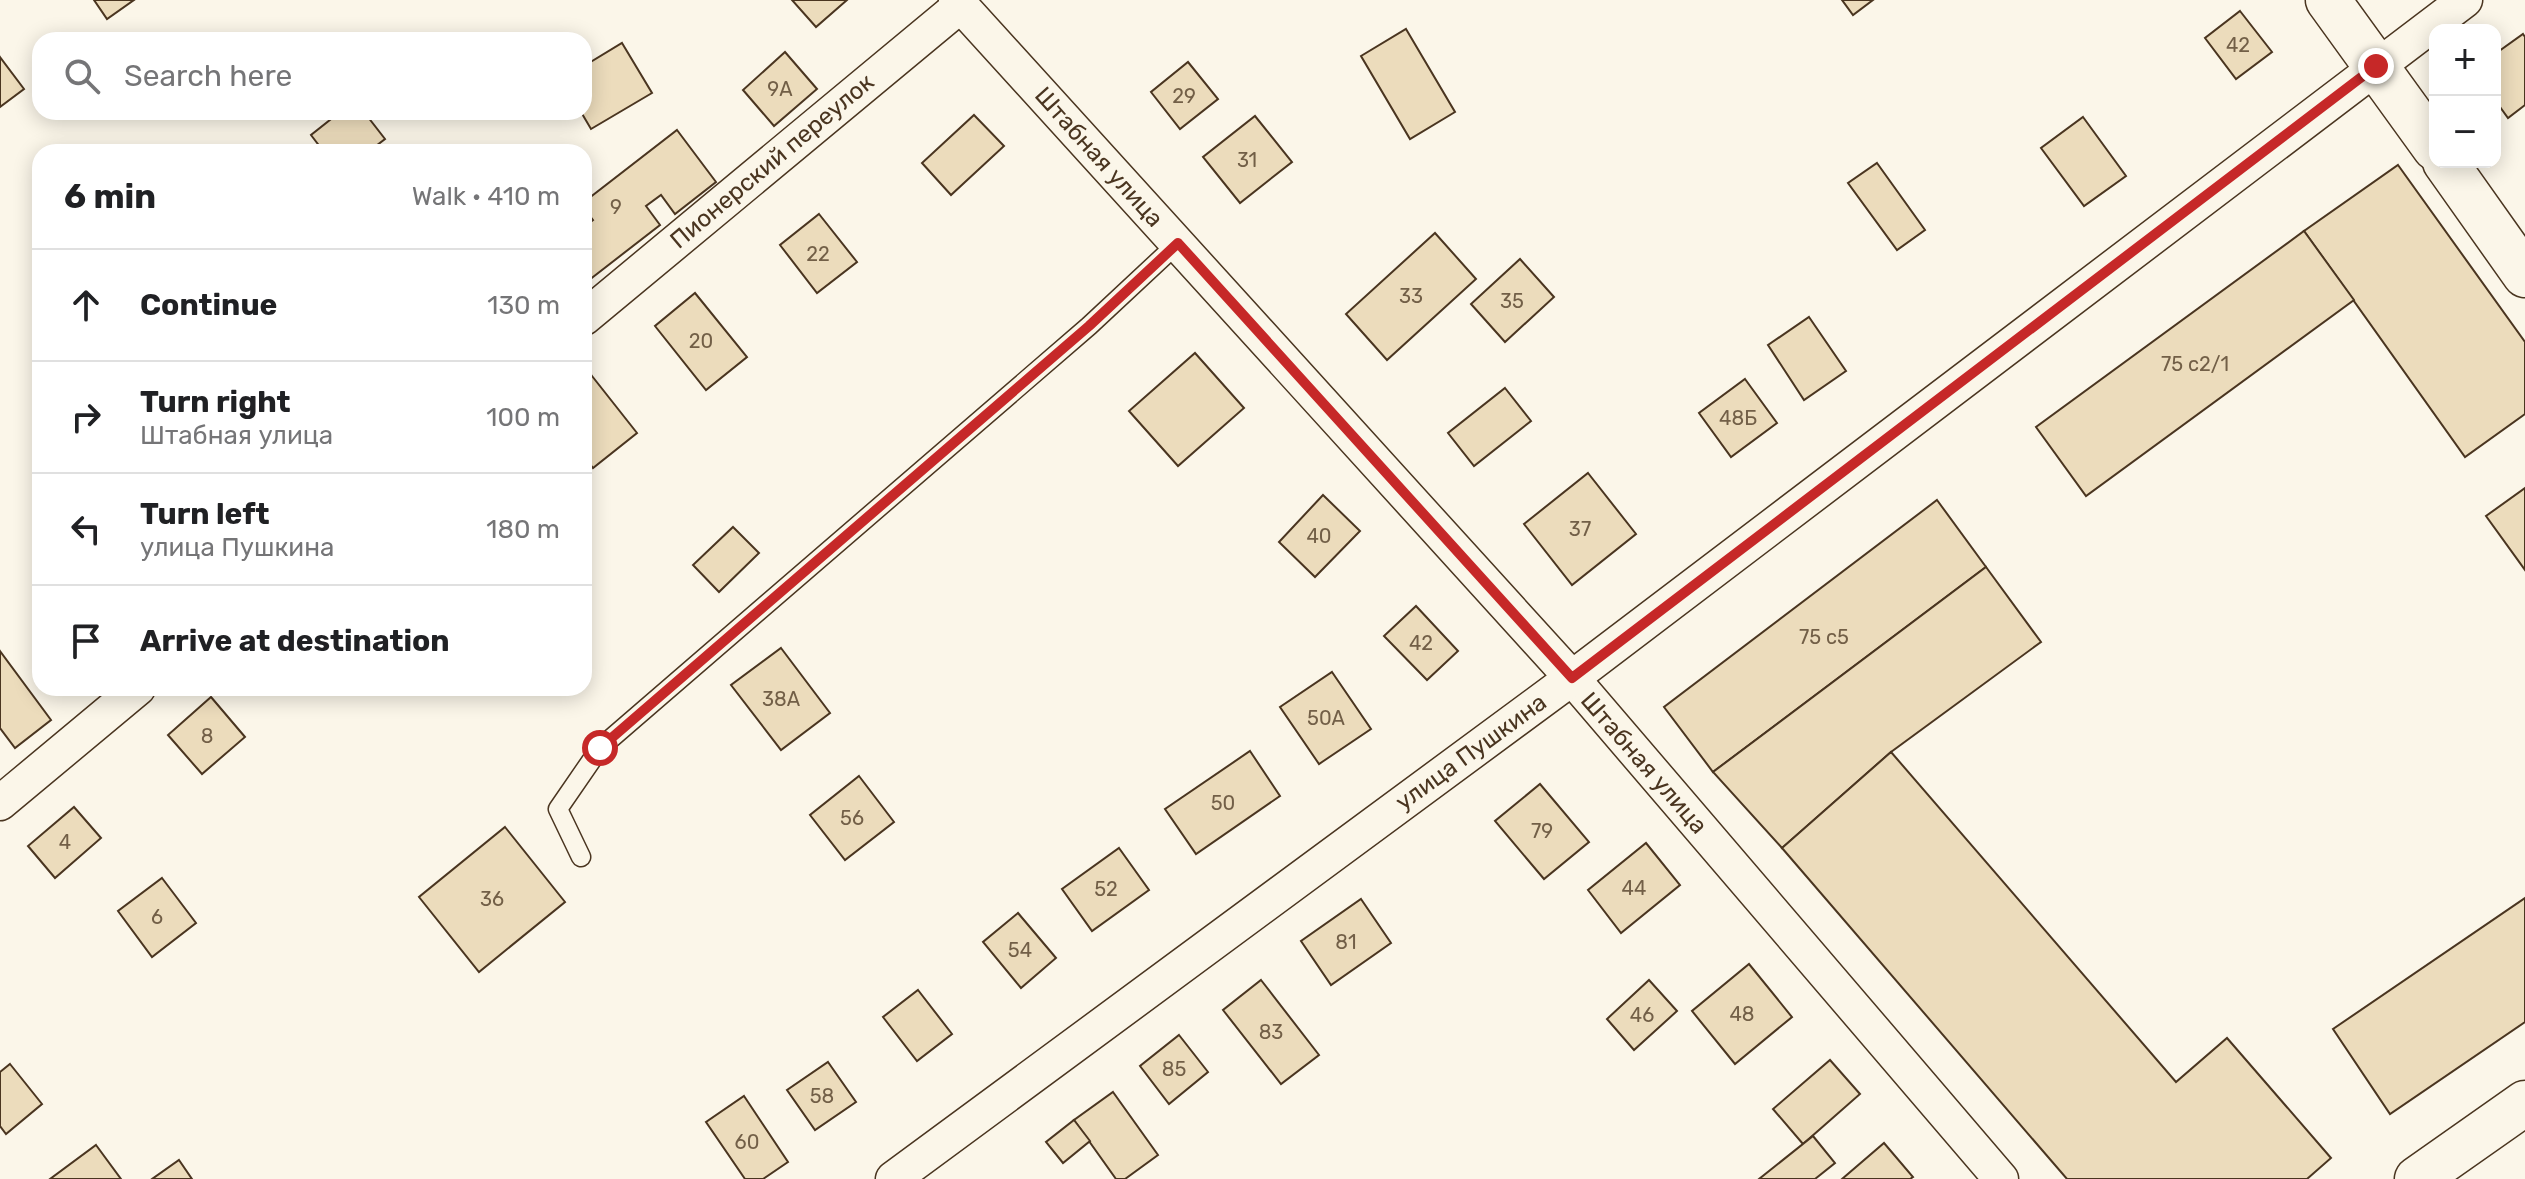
<!DOCTYPE html>
<meta charset="utf-8">
<style>
body{margin:0;font-family:Rubik,sans-serif;background:#f6f6f6;color:#202124}
.controls{position:absolute;right:24px;top:24px;display:grid;overflow:hidden;border-radius:16px;box-shadow:0 4px 20px #0003}
.controls button{width:72px;height:72px;display:grid;place-items:center;padding:0;border:0;border-bottom:2px solid #e0e0e0;background:#fff;color:#202124;font:40px sans-serif}
.stop{position:absolute;width:24px;height:24px;margin:-18px;border:6px solid #c62828;border-radius:50%;background:#fff}
.stop.end{background:#c62828;border-color:#fff;box-shadow:0 2px 8px #0008}
.list{margin:0;padding:0;list-style:none}
h2{display:flex;justify-content:space-between;align-items:center;height:104px;margin:0;padding:0 32px;font-size:34px}
h2 small{font-size:26px;font-weight:400;color:#757577}
.list li{display:grid;grid-template-columns:52px 1fr auto;gap:24px;align-items:center;box-sizing:border-box;height:112px;padding:0 32px;border-top:2px solid #e0e0e0}
.list b{display:block;font-size:30px;white-space:nowrap}
.list p{margin:0;font-size:26px;white-space:nowrap;color:#757577}
.list em{font-size:26px;font-style:normal;color:#757577}
.icon{flex:none;width:44px;height:44px;fill:none;stroke:currentColor;stroke-width:2;stroke-linecap:round;stroke-linejoin:round}
.map{position:relative;flex:none;width:2525px;height:1179px;overflow:hidden}
.search{position:absolute;background:#fff;box-shadow:0 4px 20px #0003;left:32px;top:32px;width:560px;height:88px;display:flex;align-items:center;gap:20px;box-sizing:border-box;padding:0 28px;border-radius:24px;color:#757577;font-size:30px}
.panel{position:absolute;background:#fff;box-shadow:0 4px 20px #0003;left:32px;top:144px;width:560px;height:552px;border-radius:24px}
.map>svg:first-child{display:block}
.building{fill:#ecdcbc;stroke:#4a3520;stroke-width:2}
.lines{fill:none;stroke-linecap:round;stroke-linejoin:round}
.lane-casing{stroke:#4a3520;stroke-width:21}
.street-casing{stroke:#4a3520;stroke-width:37}
.secondary-casing{stroke:#4a3520;stroke-width:47}
.lane{stroke:#fbf6e9;stroke-width:18}
.street{stroke:#fbf6e9;stroke-width:34}
.secondary{stroke:#fbf6e9;stroke-width:44}
.route{stroke:#c62828;stroke-width:10}
.labels{text-anchor:middle;dominant-baseline:central;stroke-width:6;stroke-linejoin:round;paint-order:stroke}
.number-label{font-size:20px;fill:#725f47}
.street-label{font-size:24px;fill:#4a3520;stroke:#fbf6e9}
</style>
<div class="map">
<svg width="2525" height="1179" viewBox="0 0 2525 1179">
<rect width="100%" height="100%" fill="#fbf6e9"/>
<g class="building">
<path d="M94,0H134L107,19Z"/>
<path d="M792,0H847L816,27Z"/>
<path d="M1842,0H1873L1853,15Z"/>
<path d="M2240,11L2272,52L2236,79L2205,38Z"/>
<path d="M1406,29L1455,112L1410,139L1361,56Z"/>
<path d="M2523,34L2525,37V105L2508,118L2495,100V54Z"/>
<path d="M622,43L652,93L591,129L581,112H584V66Z"/>
<path d="M785,52L817,89L774,126L743,90Z"/>
<path d="M0,57L24,89L0,107Z"/>
<path d="M1188,62L1218,99L1180,129L1151,92Z"/>
<path d="M340,112H364L385,139L368,152H324L311,135Z"/>
<path d="M974,115L1004,146L951,195L922,163Z"/>
<path d="M1255,116L1292,162L1240,203L1203,157Z"/>
<path d="M2083,117L2126,176L2084,206L2041,148Z"/>
<path d="M677,130L716,182L675,214L661,195L646,206L660,225L584,284V227L593,220L584,208V202Z"/>
<path d="M1877,163L1925,230L1897,250L1848,183Z"/>
<path d="M2398,165L2525,342V414L2465,457L2304,231Z"/>
<path d="M819,214L857,262L817,293L780,245Z"/>
<path d="M2304,231L2354,300L2086,496L2036,427Z"/>
<path d="M1435,233L1476,279L1387,360L1346,314Z"/>
<path d="M1520,259L1554,297L1505,342L1471,304Z"/>
<path d="M695,293L747,357L706,390L655,326Z"/>
<path d="M1809,317L1846,371L1804,400L1768,345Z"/>
<path d="M1195,353L1244,408L1178,466L1129,411Z"/>
<path d="M592,376L637,433L593,468L584,456V383Z"/>
<path d="M1745,379L1777,423L1731,457L1699,413Z"/>
<path d="M1505,388L1531,421L1474,466L1448,433Z"/>
<path d="M1588,473L1636,534L1572,585L1524,524Z"/>
<path d="M2525,488V570L2486,516Z"/>
<path d="M1323,495L1360,531L1315,577L1279,542Z"/>
<path d="M1937,500L1986,567L1713,772L1664,707Z"/>
<path d="M733,527L759,553L719,592L693,565Z"/>
<path d="M1986,567L2041,642L1891,752L1782,848L1713,772Z"/>
<path d="M1416,606L1458,651L1427,680L1384,636Z"/>
<path d="M781,648L830,713L781,750L731,685Z"/>
<path d="M0,651L51,720L15,748L0,728Z"/>
<path d="M1332,672L1371,729L1319,764L1280,707Z"/>
<path d="M211,697L245,737L202,774L168,735Z"/>
<path d="M1250,751L1280,796L1196,854L1165,809Z"/>
<path d="M1891,752L2176,1082L2227,1038L2331,1158L2307,1179H2067L1782,848Z"/>
<path d="M859,776L894,822L845,860L810,815Z"/>
<path d="M1540,784L1589,842L1544,879L1495,821Z"/>
<path d="M74,807L101,838L55,878L28,846Z"/>
<path d="M505,827L565,902L479,972L419,897Z"/>
<path d="M1646,843L1680,885L1621,933L1588,890Z"/>
<path d="M1119,848L1149,890L1092,931L1062,889Z"/>
<path d="M162,878L196,923L152,957L118,911Z"/>
<path d="M2525,898V1022L2390,1114L2333,1029Z"/>
<path d="M1361,899L1391,943L1331,985L1301,941Z"/>
<path d="M1018,913L1056,958L1021,988L983,942Z"/>
<path d="M1749,964L1792,1017L1735,1064L1692,1011Z"/>
<path d="M1261,980L1319,1055L1281,1084L1223,1010Z"/>
<path d="M1649,980L1677,1011L1634,1050L1607,1019Z"/>
<path d="M918,990L952,1034L917,1061L883,1017Z"/>
<path d="M1179,1035L1208,1072L1169,1104L1140,1066Z"/>
<path d="M1830,1060L1860,1094L1803,1144L1773,1109Z"/>
<path d="M828,1062L856,1102L815,1130L787,1090Z"/>
<path d="M10,1064L42,1104L6,1134L0,1126V1072Z"/>
<path d="M1113,1092L1158,1155L1125,1179H1116L1074,1120Z"/>
<path d="M744,1096L788,1162L763,1179H745L706,1122Z"/>
<path d="M1074,1120L1090,1141L1063,1163L1046,1142Z"/>
<path d="M1813,1136L1835,1163L1815,1179H1759Z"/>
<path d="M1884,1143L1913,1177L1910,1179H1842Z"/>
<path d="M96,1145L121,1179H50Z"/>
<path d="M179,1160L192,1179H152Z"/>
</g>
<g class="lines">
<g class="lane-casing">
<path id="lane" d="M581,857L558,809L600,748L1089,326L1178,243"/>
</g>
<g class="street-casing">
<g id="street">
<path d="M956,0L1572,678L2001,1179"/>
<path d="M584,318L961,5"/>
<path d="M0,803L138,688"/>
<path d="M893,1179L1572,678L2465,0"/>
</g>
</g>
<g class="secondary-casing">
<g id="secondary">
<path d="M2328,0L2435,148"/>
<path d="M2445,162L2525,275"/>
<path d="M2417,1179L2525,1103"/>
</g>
</g>
<use href="#lane" class="lane"/>
<use href="#street" class="street"/>
<use href="#secondary" class="secondary"/>
</g>
<g class="lines">
<path class="route" d="M600,748L1089,326L1178,243L1572,678L2376,66"/>
</g>
<g class="labels">
<g class="number-label">
<text x="2238" y="45">42</text>
<text x="780" y="89">9А</text>
<text x="1184" y="96">29</text>
<text x="1247" y="160">31</text>
<text x="616" y="207">9</text>
<text x="818" y="254">22</text>
<text x="1411" y="296">33</text>
<text x="1512" y="301">35</text>
<text x="701" y="341">20</text>
<text x="2195" y="364">75 с2/1</text>
<text x="1738" y="418">48Б</text>
<text x="1580" y="529">37</text>
<text x="1319" y="536">40</text>
<text x="1824" y="637">75 с5</text>
<text x="1421" y="643">42</text>
<text x="781" y="699">38А</text>
<text x="1326" y="718">50А</text>
<text x="207" y="736">8</text>
<text x="1223" y="803">50</text>
<text x="852" y="818">56</text>
<text x="1542" y="831">79</text>
<text x="65" y="842">4</text>
<text x="1634" y="888">44</text>
<text x="1106" y="889">52</text>
<text x="492" y="899">36</text>
<text x="157" y="917">6</text>
<text x="1346" y="942">81</text>
<text x="1020" y="950">54</text>
<text x="1742" y="1014">48</text>
<text x="1642" y="1015">46</text>
<text x="1271" y="1032">83</text>
<text x="1174" y="1069">85</text>
<text x="822" y="1096">58</text>
<text x="747" y="1142">60</text>
</g>
<g class="street-label">
<text transform="translate(1099 157) rotate(48)">Штабная улица</text>
<text transform="translate(772 161) rotate(-40)">Пионерский переулок</text>
<text transform="translate(1471 752) rotate(-36)">улица Пушкина</text>
<text transform="translate(1644 763) rotate(49)">Штабная улица</text>
</g>
</g>
</svg>
<div class="controls">
<button>+</button>
<button>−</button>
</div>
<div class="stop" style="left:600px;top:748px"></div>
<div class="stop end" style="left:2376px;top:66px"></div>
<div class="search"><svg class="icon" aria-label="search" viewBox="0 0 24 24"><circle cx="10" cy="10" r="6"/><path d="M15 15l6 6"/></svg>Search here</div>
<section class="panel">
<h2>6 min<small>Walk · 410 m</small></h2>
<ul class="list">
<li><svg class="icon" aria-label="ahead" viewBox="0 0 24 24"><path d="M12 20V5M6 11l6-6 6 6"/></svg><div><b>Continue</b></div><em>130 m</em></li>
<li><svg class="icon" aria-label="right" viewBox="0 0 24 24"><path d="M7 20v-9h11M14 6l5 5-5 5"/></svg><div><b>Turn right</b><p>Штабная улица</p></div><em>100 m</em></li>
<li><svg class="icon" aria-label="left" viewBox="0 0 24 24"><path d="M17 20v-9H6M10 6l-5 5 5 5"/></svg><div><b>Turn left</b><p>улица Пушкина</p></div><em>180 m</em></li>
<li><svg class="icon" aria-label="arrive" viewBox="0 0 24 24"><path d="M6 21V4h12l-3 4 3 4H6"/></svg><div><b>Arrive at destination</b></div></li>
</ul>
</section>
</div>
